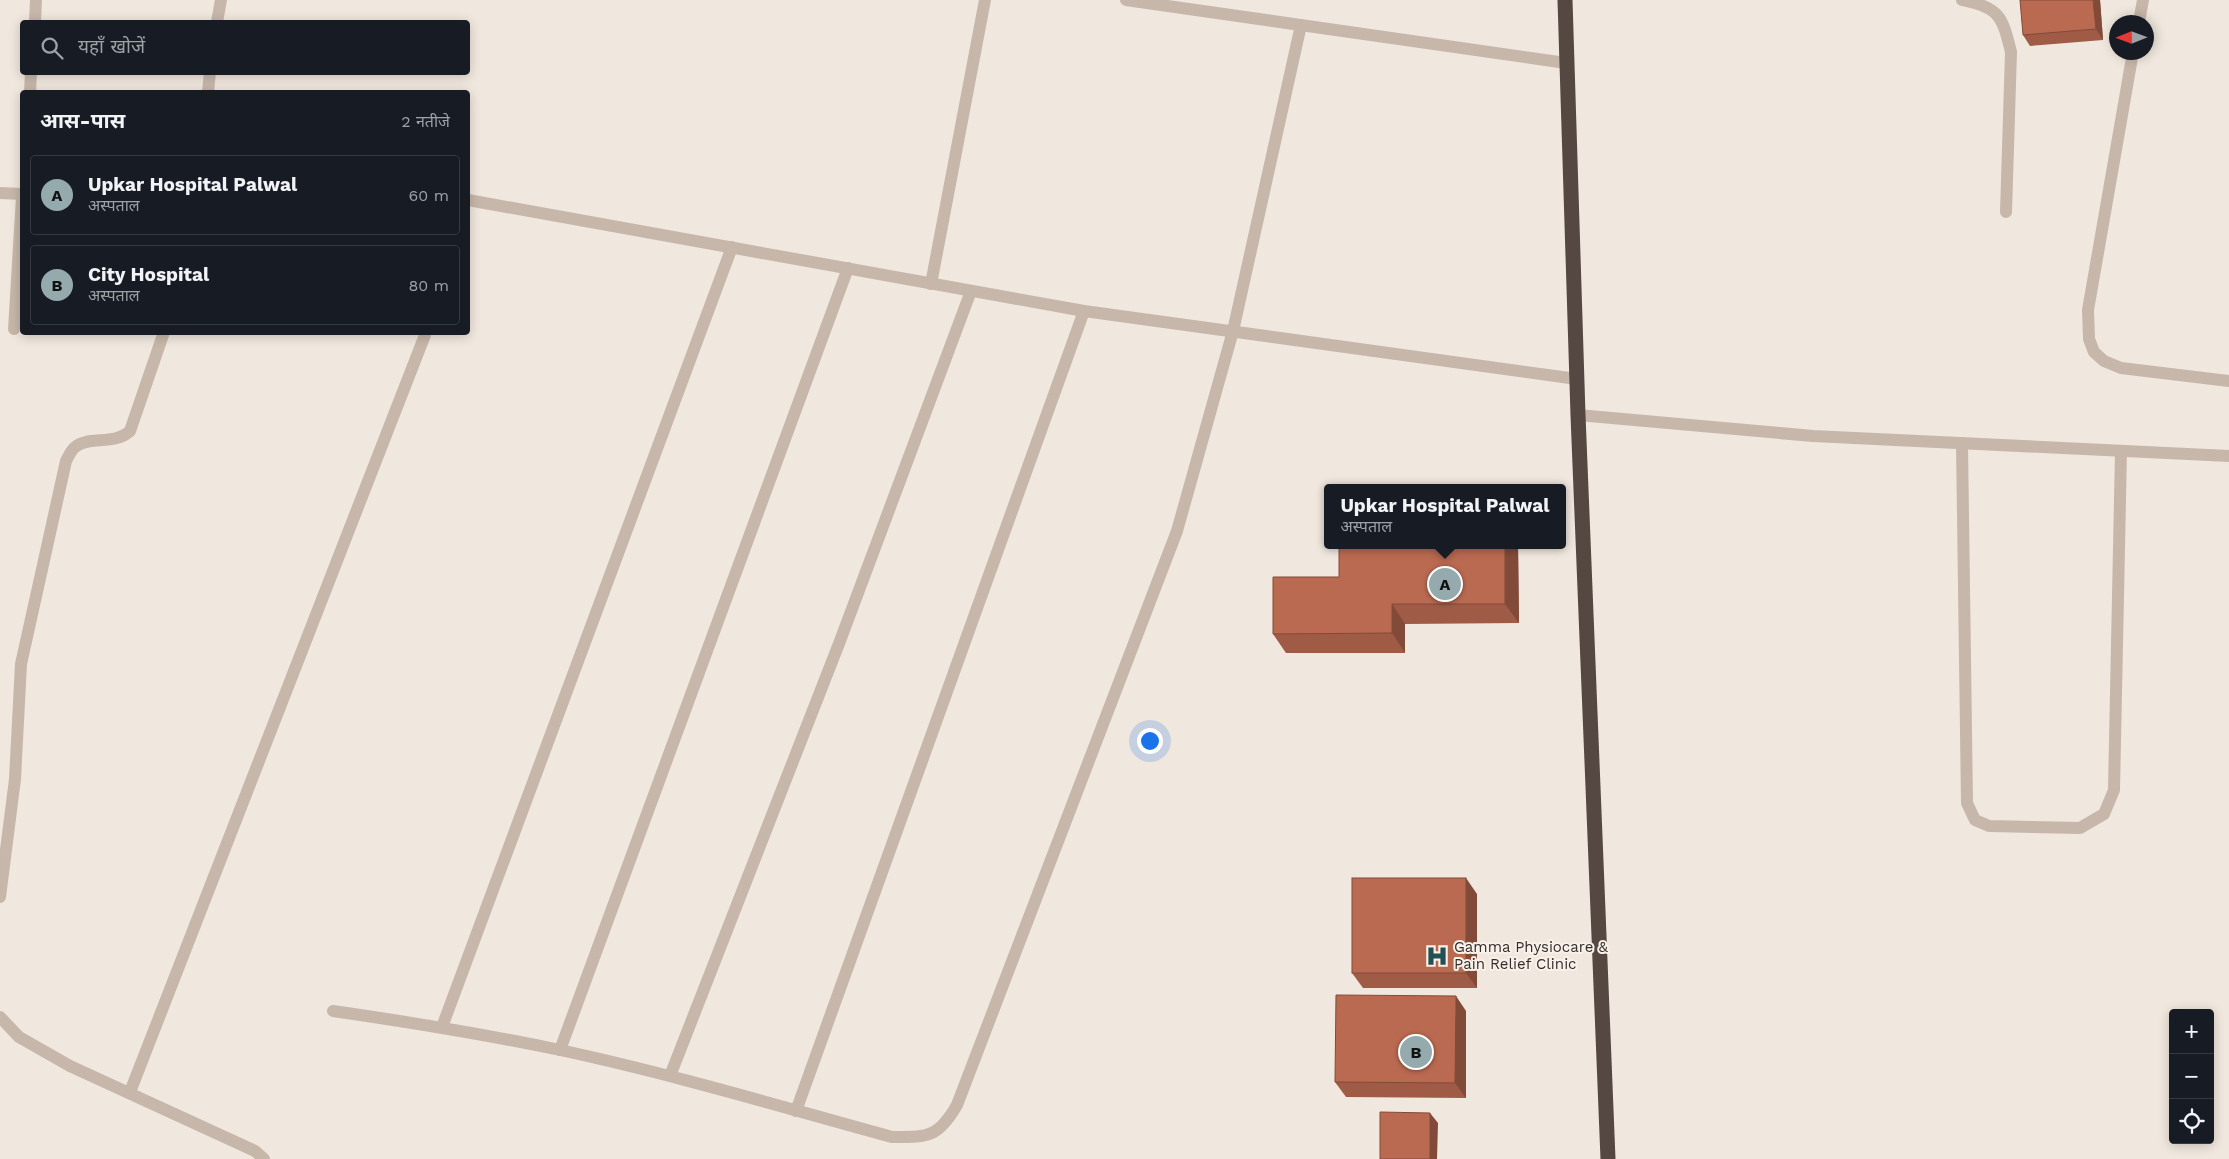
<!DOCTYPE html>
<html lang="hi">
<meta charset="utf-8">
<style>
body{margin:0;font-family:"Work Sans","Noto Sans Devanagari",sans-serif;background:#242831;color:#f1f3f6}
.controls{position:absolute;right:15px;bottom:15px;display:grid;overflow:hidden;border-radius:5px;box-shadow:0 2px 12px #0003}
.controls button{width:45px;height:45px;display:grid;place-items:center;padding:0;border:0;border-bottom:1px solid #363941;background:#171b24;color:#f1f3f6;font:25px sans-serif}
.compass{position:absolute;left:2109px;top:15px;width:45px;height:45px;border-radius:50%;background:#171b24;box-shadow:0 2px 12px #0003;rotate:269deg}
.you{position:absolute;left:1149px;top:740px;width:18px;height:18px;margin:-12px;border:4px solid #fff;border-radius:50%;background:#1a73e8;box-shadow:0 0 0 8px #1a73e833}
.badge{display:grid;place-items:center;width:32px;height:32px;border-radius:50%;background:#94aaad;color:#111;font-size:16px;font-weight:700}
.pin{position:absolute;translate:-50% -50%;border:2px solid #fff;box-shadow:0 1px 5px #0006}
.popup{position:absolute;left:1324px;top:484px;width:242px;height:65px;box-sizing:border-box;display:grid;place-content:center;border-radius:5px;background:#171b24;filter:drop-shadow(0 1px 4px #0005);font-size:16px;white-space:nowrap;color:#9ea1a6}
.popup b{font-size:19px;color:#f1f3f6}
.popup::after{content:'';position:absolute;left:50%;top:100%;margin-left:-10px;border:10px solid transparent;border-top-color:#171b24}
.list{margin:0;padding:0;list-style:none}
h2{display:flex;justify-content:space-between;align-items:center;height:65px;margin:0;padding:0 20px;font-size:21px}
h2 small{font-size:16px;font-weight:400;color:#9ea1a6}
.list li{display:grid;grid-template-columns:32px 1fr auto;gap:15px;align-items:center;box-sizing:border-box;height:80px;margin:0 10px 10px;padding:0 10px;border:1px solid #363941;border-radius:5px}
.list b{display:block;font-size:19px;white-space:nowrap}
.list p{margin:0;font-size:16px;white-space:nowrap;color:#9ea1a6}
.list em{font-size:16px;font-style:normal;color:#9ea1a6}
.icon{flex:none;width:28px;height:28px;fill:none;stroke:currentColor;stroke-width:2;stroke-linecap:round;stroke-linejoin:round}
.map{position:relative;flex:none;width:2229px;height:1159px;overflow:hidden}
.search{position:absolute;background:#171b24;box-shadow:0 2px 12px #0003;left:20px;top:20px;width:450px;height:55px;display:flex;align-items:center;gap:12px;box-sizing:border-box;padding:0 18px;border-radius:5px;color:#9ea1a6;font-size:19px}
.panel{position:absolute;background:#171b24;box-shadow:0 2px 12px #0003;left:20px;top:90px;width:450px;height:245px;border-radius:5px}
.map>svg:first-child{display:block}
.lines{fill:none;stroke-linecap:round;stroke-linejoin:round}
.lane{stroke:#c7b7aa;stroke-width:12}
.street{stroke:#c7b7aa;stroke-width:12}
.highway{stroke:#554741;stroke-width:15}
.wall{fill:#a05b46}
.shaded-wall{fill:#824a39}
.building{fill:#ba6a51;stroke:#824a39}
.labels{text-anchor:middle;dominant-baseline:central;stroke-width:4;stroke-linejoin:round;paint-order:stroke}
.poi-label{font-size:15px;fill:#352d29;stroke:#f8f1ea;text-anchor:start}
</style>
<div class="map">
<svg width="2229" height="1159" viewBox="0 0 2229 1159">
<rect width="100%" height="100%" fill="#f0e7de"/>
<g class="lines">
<g class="lane">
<path d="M1962,0C2000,8 2002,16 2011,52L2006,212"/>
<path d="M2139,22L2143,0"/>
<path d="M2133,52L2088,310L2089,339L2094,352L2104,361L2121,368L2229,381"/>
<path d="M0,193L22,194"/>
<path d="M1962,443L1967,803L1975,820L1989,826L2080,828L2104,814L2114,790L2121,451"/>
</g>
<g class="street">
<path d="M1126,0L1566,63"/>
<path d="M35,22L36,0"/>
<path d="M217,22L221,0"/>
<path d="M30,92L31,72"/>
<path d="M208,92L210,72"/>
<path d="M468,200L1084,311L1577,379"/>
<path d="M931,284L985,0"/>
<path d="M14,329L22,197"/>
<path d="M1578,415L1813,436L2229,456"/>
<path d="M0,897L15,779L21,664L66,461C68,457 71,451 74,448C87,435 114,446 130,431L164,332"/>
<path d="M333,1011C409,1022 484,1034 560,1050C672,1074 782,1107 892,1137C928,1137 938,1138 957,1105L1177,531L1233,331L1301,25"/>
<path d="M0,1017L19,1037L70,1066L255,1151L264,1159"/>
<path d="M442,1027L732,247"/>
<path d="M560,1050L848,268"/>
<path d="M670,1076L840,641L971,291"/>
<path d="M130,1092L425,335"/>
<path d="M796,1111L1084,311"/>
</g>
<path class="highway" d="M1565,0L1578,415L1608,1159"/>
</g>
<g class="wall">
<path d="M2100,0L2103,40L2030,46L2023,35Z"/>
<path d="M1518,545L1519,623L1405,624V653H1286L1273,634L1339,577Z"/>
<path d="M1477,894V988H1363L1352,973Z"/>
<path d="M1466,1011V1098L1346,1097L1335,1082Z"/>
</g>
<g class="shaded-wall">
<path d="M2093,0H2100L2103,40L2096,29Z"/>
<path d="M1505,545H1518L1519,623L1505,604Z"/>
<path d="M1392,604L1405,624V653L1392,633Z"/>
<path d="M1466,878L1477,894V988L1466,973Z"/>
<path d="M1456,996L1466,1011V1098L1455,1083Z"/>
<path d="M1430,1113L1438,1123L1437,1159H1430Z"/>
</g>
<g class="building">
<path d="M2020,0H2093L2096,29L2023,35Z"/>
<path d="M1339,545H1505V604H1392V633L1273,634V577H1339Z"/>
<rect x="1352" y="878" width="114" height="95"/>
<path d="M1336,995L1456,996L1455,1083L1335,1082Z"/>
<path d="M1380,1112L1430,1113V1159H1380Z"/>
</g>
<defs>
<g id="hospital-bare" transform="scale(1.725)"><path d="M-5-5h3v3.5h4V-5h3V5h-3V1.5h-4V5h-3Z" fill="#235053" stroke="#f8f1ea" stroke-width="2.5" paint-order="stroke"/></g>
</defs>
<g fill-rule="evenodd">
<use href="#hospital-bare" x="1437" y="956"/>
</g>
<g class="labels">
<g class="poi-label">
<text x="1454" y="947">Gamma Physiocare &amp;<tspan x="1454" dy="17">Pain Relief Clinic</tspan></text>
</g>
</g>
</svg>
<div class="controls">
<button>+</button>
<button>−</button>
<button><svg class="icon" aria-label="locate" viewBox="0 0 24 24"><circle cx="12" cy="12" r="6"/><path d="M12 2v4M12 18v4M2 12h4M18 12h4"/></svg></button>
</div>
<svg class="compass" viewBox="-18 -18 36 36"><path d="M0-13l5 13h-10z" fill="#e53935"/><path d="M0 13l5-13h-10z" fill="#9ea1a6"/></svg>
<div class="you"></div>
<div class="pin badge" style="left:1445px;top:584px">A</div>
<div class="popup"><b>Upkar Hospital Palwal</b>अस्पताल</div>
<div class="pin badge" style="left:1416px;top:1052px">B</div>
<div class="search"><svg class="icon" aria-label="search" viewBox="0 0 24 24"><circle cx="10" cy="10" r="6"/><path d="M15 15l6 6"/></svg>यहाँ खोजें</div>
<section class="panel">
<h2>आस-पास<small>2 नतीजे</small></h2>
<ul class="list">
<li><span class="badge">A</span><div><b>Upkar Hospital Palwal</b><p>अस्पताल</p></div><em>60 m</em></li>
<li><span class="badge">B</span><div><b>City Hospital</b><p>अस्पताल</p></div><em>80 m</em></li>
</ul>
</section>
</div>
